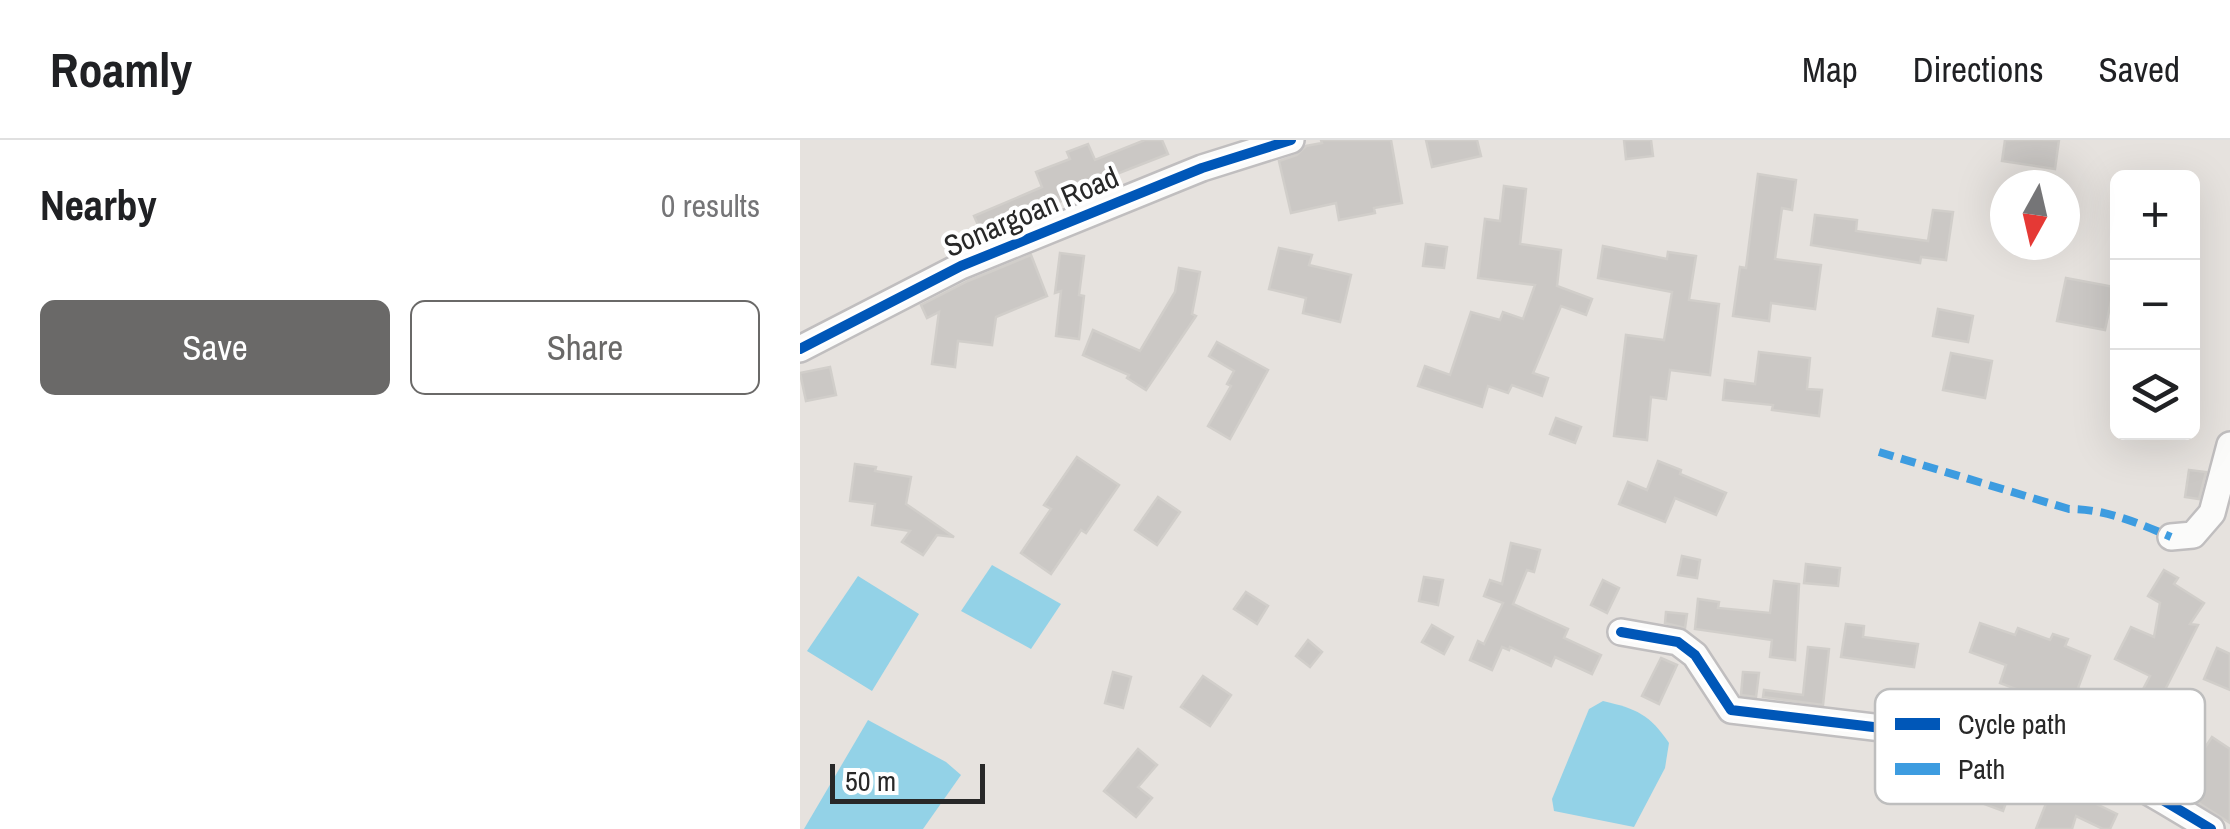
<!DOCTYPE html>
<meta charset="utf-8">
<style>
body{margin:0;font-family:"Archivo Narrow",sans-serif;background:#f2f2f2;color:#202124}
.controls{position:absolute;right:30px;top:30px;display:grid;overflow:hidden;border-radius:15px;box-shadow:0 10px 40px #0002}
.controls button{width:90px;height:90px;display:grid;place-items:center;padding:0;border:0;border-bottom:2px solid #e0e0e0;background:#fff;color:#202124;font:50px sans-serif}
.compass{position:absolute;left:1190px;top:30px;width:90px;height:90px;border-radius:50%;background:#fff;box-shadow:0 10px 40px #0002;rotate:188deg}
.scale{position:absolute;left:30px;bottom:25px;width:155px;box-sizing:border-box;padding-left:10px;border:5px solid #282828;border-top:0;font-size:28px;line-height:35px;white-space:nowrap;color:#282828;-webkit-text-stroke:8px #fff;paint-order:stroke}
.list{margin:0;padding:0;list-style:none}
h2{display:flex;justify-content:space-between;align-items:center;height:130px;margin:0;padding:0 40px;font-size:42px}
h2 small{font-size:32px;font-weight:400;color:#757577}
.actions{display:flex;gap:20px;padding:30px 40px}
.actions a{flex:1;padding:22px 0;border:2px solid #6a6968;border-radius:15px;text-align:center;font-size:35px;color:#6a6968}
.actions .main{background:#6a6968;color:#fff}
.icon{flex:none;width:55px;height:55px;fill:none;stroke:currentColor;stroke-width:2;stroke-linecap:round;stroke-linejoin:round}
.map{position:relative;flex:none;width:1430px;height:689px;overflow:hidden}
header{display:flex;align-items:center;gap:60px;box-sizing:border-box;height:140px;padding:0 50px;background:#fff;border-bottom:2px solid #e0e0e0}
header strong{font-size:48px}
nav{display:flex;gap:55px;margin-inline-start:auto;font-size:35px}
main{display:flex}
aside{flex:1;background:#fff}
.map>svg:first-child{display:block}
.water{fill:#93d2e7}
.building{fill:#cbc8c5;stroke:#d1ceca;stroke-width:2.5}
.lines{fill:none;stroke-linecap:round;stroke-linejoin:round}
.street-casing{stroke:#c0bebf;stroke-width:30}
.street{stroke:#fbfbfa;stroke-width:25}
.quiet{stroke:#3d9ce0;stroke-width:8;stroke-dasharray:15 8;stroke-linecap:butt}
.cycleway-casing{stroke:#fff;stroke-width:16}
.cycleway{stroke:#0057b8;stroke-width:10}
.labels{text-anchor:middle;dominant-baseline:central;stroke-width:8;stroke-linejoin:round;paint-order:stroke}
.street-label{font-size:30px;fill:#282828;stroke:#fff}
.key{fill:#fff;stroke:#bebebe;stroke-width:2.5}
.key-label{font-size:28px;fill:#282828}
</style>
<header>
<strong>Roamly</strong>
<nav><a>Map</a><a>Directions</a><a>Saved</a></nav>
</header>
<main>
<aside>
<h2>Nearby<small>0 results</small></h2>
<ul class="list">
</ul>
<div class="actions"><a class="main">Save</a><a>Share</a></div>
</aside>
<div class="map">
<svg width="1430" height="689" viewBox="0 0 1430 689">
<rect width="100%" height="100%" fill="#e6e2de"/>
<g class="water">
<path d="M192,425L261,464L231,509L161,471Z"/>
<path d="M58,436L119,474L72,551L7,511Z"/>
<path d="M803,561C837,569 849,574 869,603L865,628L834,687L754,671L752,659L789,569Z"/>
<path d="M68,580L146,622L161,635L123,689H4Z"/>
</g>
<g class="building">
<path d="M345,0H362L368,14L278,49L280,54L227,74L228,76L183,96L174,76L242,47L236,32L270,19L267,12L288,4L295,20Z"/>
<path d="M521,0H591L602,63L574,68L575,73L539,80L536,63L491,73L479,21L497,15L506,6L522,3Z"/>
<path d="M626,0H677L681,16L632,27Z"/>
<path d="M824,0H851L853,16L826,19Z"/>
<path d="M1205,0H1259L1255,29L1202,21Z"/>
<path d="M958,34L996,40L992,70L982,68L975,119L1021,125L1015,169L971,163L969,181L933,176L940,127L946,128Z"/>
<path d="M704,46L726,49L720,104L761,110L757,146L792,159L786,175L761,166L733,233L748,238L742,256L712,245L708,253L688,246L682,267L618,246L625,226L650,235L671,172L700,180L703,172L723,179L735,145L678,138L685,79L700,81Z"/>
<path d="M1133,70L1153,72L1146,120L1121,117L1120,123L1011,105L1015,75L1057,80L1056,91L1128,101Z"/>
<path d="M626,104L647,107L644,128L623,126Z"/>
<path d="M803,106L867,119L868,112L896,116L889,160L919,164L910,235L870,230L866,259L851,257L847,300L814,296L826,195L864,200L872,152L798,138Z"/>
<path d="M479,108L512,115L509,125L551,135L540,182L503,173L506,158L469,149Z"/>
<path d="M260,113L284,116L279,155L284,156L279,199L256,196L261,151L255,153Z"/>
<path d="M231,115L247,156L196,177L192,205L158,201L155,227L132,224L139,172L127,178L121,165L168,141Z"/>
<path d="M379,128L400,132L392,174L396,176L346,250L327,238L329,235L283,215L293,190L340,211L375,152Z"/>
<path d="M1266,138L1314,147L1305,190L1257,181Z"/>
<path d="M1138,169L1173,176L1168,202L1133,196Z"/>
<path d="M417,202L468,230L430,299L408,286L431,246L427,244L434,231L409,216Z"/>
<path d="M959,212L1010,218L1007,249L1022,250L1019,276L972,270L973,265L923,260L925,240L955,244Z"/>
<path d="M1151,213L1192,221L1185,258L1143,250Z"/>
<path d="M30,227L36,255L6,261L0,233Z"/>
<path d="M756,278L781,287L775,303L750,294Z"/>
<path d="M277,317L319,345L286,393L281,390L251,434L221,413L251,369L244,365Z"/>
<path d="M858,321L881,330L880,334L926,353L916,375L875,358L865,382L819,364L828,342L847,350Z"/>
<path d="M55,324L76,327L75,331L111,337L106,364L154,397L137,395L123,415L102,402L110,391L72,385L75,364L50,361Z"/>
<path d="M1389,330L1406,332L1399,359L1385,357Z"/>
<path d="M358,357L380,372L357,405L335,390Z"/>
<path d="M711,403L740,410L734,432L727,430L713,464L768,489L764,498L801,515L792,534L755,517L751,526L710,507L709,510L702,507L692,530L670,520L678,501L684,504L703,463L684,456L690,440L702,444Z"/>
<path d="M882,416L900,420L897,438L878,435Z"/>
<path d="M1006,424L1040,428L1038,446L1004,443Z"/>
<path d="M1364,430L1378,438L1374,444L1404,463L1390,484L1398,485L1339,601L1332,598L1324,615L1248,579L1255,564L1200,543L1206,525L1170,512L1180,483L1215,495L1218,488L1250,500L1253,494L1268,499L1265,506L1290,516L1278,548L1330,574L1350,536L1315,519L1331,487L1354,497L1360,463L1348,456Z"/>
<path d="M624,437L643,440L638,465L619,461Z"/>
<path d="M803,440L819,448L807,473L791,465Z"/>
<path d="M974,441L999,444L995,520L970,517L972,500L895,489L898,459L919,462L918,468L970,473Z"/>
<path d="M446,452L468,466L457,484L434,469Z"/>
<path d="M866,472L887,474L885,488L865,483Z"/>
<path d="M1046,484L1064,486L1063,497L1118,504L1114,527L1041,517Z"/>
<path d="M632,485L653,497L644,514L622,502Z"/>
<path d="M508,500L522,512L510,527L496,516Z"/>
<path d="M1008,507L1029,509L1023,565L963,557L964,550L1003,555Z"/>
<path d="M1417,508L1430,514V550L1404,539Z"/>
<path d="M861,518L877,525L859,564L842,556Z"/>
<path d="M313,532L331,537L323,568L305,563Z"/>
<path d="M943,532L959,533L956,557L941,555Z"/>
<path d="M403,536L431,555L410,586L381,567Z"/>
<path d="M1412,597L1430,609V683L1380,651L1391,635L1388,633Z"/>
<path d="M338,609L357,625L338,647L352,658L336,677L304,651Z"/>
<path d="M1155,611L1217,633L1203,671L1141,648Z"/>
<path d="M1258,633L1274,640L1270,651L1317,674L1310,689H1303L1276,676L1272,689H1236Z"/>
</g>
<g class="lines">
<g class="street-casing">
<g id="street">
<path d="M0,209L161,126L402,28L491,0"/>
<path d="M1371,397L1393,395L1412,373L1430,305"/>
<path d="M821,492L878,502L895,515L931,570L1132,594C1144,584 1149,567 1165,565C1197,560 1375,667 1411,689"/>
</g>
</g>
<use href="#street" class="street"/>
<path class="quiet" d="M1079,312L1269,369C1306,369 1338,383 1371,397"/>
<g class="cycleway-casing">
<g id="cycleway">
<path d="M0,209L161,126L402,28L491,0"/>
<path d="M821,492L878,502L895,515L931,570L1132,594C1144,584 1149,567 1165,565C1197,560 1375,667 1411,689"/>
</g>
</g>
<use href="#cycleway" class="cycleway"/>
</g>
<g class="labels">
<g class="street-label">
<text transform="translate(231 71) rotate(-23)">Sonargoan Road</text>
</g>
</g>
<rect x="1075" y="549" width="330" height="115" rx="15" class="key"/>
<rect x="1095" y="578" width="45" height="12" fill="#0057b8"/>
<rect x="1095" y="623" width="45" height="12" fill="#3d9ce0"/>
<g class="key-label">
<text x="1158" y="594">Cycle path</text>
<text x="1158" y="639">Path</text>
</g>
</svg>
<div class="controls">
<button>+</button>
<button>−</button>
<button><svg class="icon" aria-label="layers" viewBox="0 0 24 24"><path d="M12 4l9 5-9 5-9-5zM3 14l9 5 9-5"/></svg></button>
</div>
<svg class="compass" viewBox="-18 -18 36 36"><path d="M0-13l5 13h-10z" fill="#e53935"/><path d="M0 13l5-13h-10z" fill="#757577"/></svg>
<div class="scale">50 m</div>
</div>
</main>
